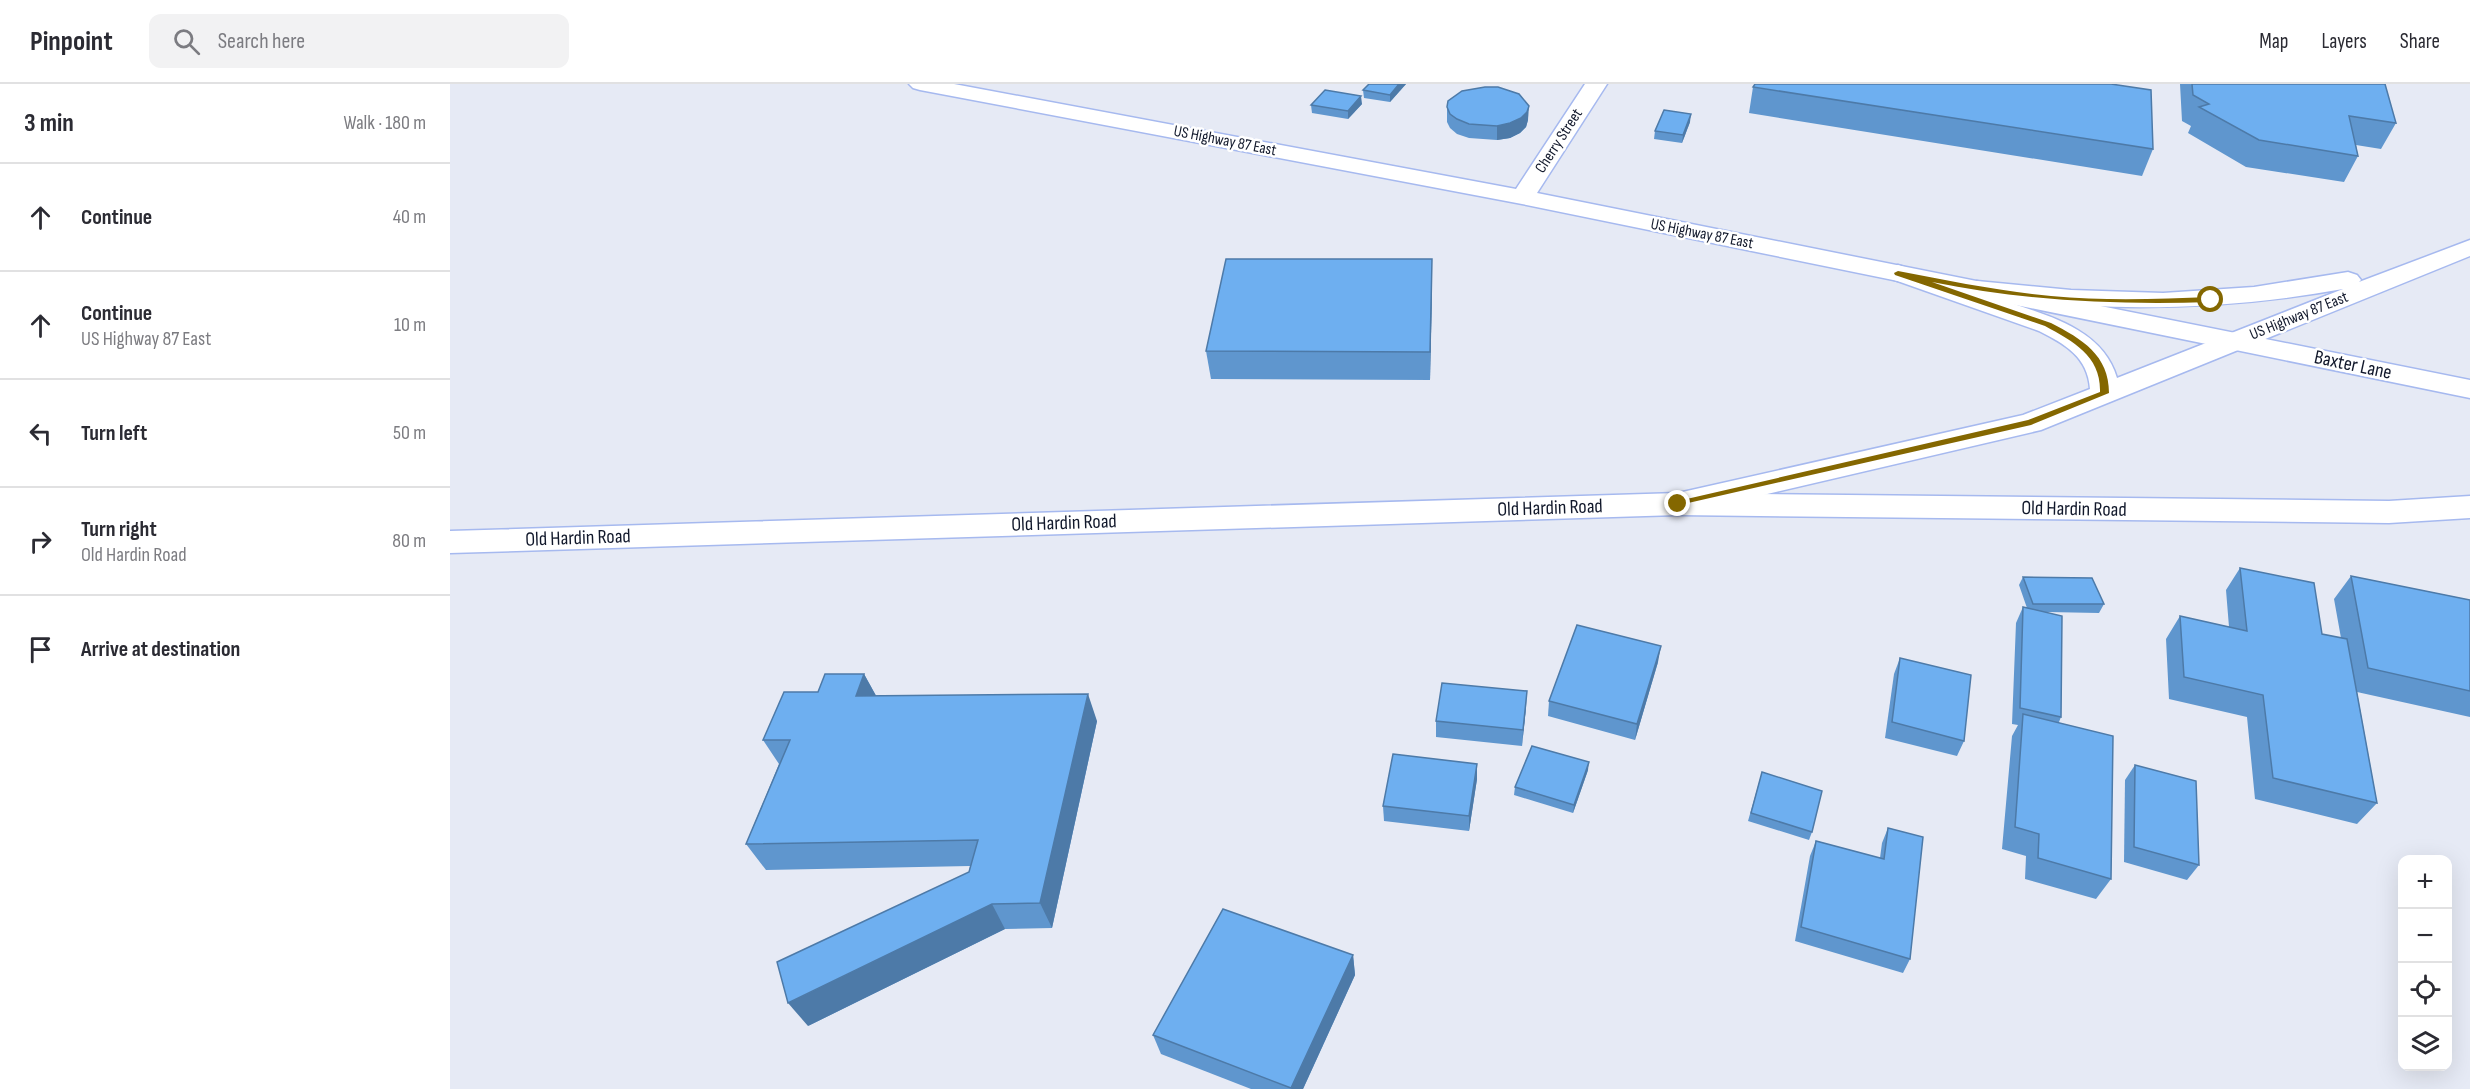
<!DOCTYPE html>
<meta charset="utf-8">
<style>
body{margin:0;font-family:"Sofia Sans Condensed",sans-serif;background:#f2f2f3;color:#2b2b33}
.controls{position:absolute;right:18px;bottom:18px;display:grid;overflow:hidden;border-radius:12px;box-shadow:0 6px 24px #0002}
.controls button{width:54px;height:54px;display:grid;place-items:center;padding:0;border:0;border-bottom:2px solid #e1e1e2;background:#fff;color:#2b2b33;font:30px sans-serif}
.stop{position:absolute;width:18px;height:18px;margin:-14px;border:4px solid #846700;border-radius:50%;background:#fff}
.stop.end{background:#846700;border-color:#fff;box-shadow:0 2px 6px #0008}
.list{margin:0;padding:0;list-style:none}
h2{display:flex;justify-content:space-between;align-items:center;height:78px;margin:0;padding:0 24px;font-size:26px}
h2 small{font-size:20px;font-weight:400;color:#7c7c81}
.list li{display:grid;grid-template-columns:39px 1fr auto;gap:18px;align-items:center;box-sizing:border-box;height:108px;padding:0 24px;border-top:2px solid #e1e1e2}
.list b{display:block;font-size:22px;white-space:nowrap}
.list p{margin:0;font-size:20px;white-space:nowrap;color:#7c7c81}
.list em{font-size:20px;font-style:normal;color:#7c7c81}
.icon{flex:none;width:33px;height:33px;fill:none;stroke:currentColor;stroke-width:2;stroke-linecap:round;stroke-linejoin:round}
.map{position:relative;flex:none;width:2020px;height:1005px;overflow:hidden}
header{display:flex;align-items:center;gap:36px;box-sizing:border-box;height:84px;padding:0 30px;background:#fff;border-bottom:2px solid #e1e1e2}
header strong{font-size:28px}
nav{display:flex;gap:33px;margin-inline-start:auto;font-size:21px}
.search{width:420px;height:54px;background:#f2f2f3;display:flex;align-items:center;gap:15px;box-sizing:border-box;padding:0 21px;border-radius:12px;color:#7c7c81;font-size:22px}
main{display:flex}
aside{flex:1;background:#fff}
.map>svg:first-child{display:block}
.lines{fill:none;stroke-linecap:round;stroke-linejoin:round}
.minor-casing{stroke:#a6b9ef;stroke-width:3}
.major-casing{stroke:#a6b9ef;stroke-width:3}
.minor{fill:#fff;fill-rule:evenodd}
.major{fill:#fff;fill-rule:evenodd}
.wall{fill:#5f96ce}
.shaded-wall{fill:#4d7aa8}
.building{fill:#6eaff0;stroke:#4d7aa8;stroke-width:1.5}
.route{fill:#846700}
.labels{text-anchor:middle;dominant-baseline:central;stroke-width:5;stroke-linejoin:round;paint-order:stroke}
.far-street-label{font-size:16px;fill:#11182b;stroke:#fff}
.street-label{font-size:20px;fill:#11182b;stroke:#fff}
</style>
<header>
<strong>Pinpoint</strong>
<div class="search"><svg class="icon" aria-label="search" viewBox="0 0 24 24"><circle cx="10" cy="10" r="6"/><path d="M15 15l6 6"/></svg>Search here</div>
<nav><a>Map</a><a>Layers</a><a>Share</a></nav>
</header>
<main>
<aside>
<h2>3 min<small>Walk · 180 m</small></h2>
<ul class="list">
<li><svg class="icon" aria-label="ahead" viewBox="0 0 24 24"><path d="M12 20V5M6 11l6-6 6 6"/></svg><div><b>Continue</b></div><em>40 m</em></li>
<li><svg class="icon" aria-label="ahead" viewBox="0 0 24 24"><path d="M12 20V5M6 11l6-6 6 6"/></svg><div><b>Continue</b><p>US Highway 87 East</p></div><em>10 m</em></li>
<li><svg class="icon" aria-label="left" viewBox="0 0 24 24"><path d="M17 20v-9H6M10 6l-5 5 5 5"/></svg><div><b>Turn left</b></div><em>50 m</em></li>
<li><svg class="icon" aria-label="right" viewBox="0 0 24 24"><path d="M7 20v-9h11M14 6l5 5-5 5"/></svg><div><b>Turn right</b><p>Old Hardin Road</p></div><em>80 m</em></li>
<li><svg class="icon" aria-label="arrive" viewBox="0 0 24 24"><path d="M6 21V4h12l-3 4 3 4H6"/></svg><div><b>Arrive at destination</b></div></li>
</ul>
</aside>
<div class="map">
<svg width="2020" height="1005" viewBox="0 0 2020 1005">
<rect width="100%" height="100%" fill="#e6eaf5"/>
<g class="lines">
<g class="minor-casing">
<g id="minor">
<path d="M459,0H504L1066,105L1135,0H1157L1087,109L2020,296V314L1072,120L470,6L463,4Z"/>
<path d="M1228,409L1939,417L2020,412V434L1939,439L1228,431L1217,428L1212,420L1217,412Z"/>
</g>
</g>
<g class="major-casing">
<path id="major" d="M2020,156V172L1591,346L1228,431L0,469V447L1228,409L1573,331L1640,305C1638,273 1615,260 1589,247L1439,194L1435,189L1439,184L1448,181L1457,184L1515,204L1518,200L1527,197L1621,206L1713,209L1804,203L1898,188L1907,191L1911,196L1909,198ZM1893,205L1667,294C1652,243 1594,231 1549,215C1665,228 1778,226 1893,205Z"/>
</g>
<use href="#minor" class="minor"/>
<use href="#major" class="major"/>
</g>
<g class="wall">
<path d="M919,0H956L940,18L914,14L913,6Z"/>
<path d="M1730,0H1935L1946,39L1931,65L1906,61L1908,72L1894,98L1796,83L1738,49L1741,42L1732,37Z"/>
<path d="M1303,3L1703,65L1692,92L1299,29Z"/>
<path d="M912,20L898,35L862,29L861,21Z"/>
<path d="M997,23L1078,36L1076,43L1070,49L1060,54L1047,56L1019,54L1007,50L1000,44L997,38Z"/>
<path d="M1240,38L1232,59L1204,55L1205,47Z"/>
<path d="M982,203L980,296L761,295L756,267Z"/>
<path d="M1790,484L1872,550L1891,554L1884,515L1901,492L2020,516V633L1907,608L1927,719L1907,740L1805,715L1797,633L1719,615L1716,555L1730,532L1779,543L1776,506Z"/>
<path d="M1573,493L1654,520L1649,529L1597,528L1611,633L1609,638L1661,795L1646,815L1575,795L1576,772L1552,765L1562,652L1568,641L1562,640L1566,539L1573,523L1577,524L1569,501Z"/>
<path d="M1450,574L1514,657L1507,672L1435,654L1444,590Z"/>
<path d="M1208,578L1185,656L1098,632L1099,617Z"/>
<path d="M414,590L426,612L647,637L602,844L555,845L358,942L519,788L520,782L316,786L296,760L329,680L313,656L368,608Z"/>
<path d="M1076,623L1072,662L986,653V637Z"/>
<path d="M1027,680V695L1019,747L934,737L933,722Z"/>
<path d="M1685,681L1749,781L1737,796L1674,778L1675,696Z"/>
<path d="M1138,686L1123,729L1064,711L1065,703Z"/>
<path d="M1312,688L1362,748L1359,756L1298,737Z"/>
<path d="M1438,744L1460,875L1453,889L1345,857L1360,772L1366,757L1430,774L1432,759Z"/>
<path d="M903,871L905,891L853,1005H801L711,970L703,951Z"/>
</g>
<g class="shaded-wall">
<path d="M949,0H956L940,18V11Z"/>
<path d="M911,12L912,20L898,35V27Z"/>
<path d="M1079,22L1078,36L1076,43L1070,49L1060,54L1047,56V42Z"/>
<path d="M1241,30L1240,38L1232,59L1233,51Z"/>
<path d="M982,175V203L980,296V268Z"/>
<path d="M1211,562L1208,578L1185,656L1187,640Z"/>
<path d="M414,590L429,617L406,612Z"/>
<path d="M1077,607L1076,623L1072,662L1073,646Z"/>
<path d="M638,610L647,637L602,844L590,819Z"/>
<path d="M1139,678L1138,686L1123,729L1124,721Z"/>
<path d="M1027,680V695L1019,747V732Z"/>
<path d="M542,820L555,845L358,942L338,919Z"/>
<path d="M903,871L905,891L853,1005H841Z"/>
</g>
<g class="building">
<path d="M919,0H949L940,11L913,6Z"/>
<path d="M1305,0H1661L1701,6L1703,65L1303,3Z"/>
<path d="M1742,0H1935L1946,39L1899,32L1908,72L1809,56L1749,23L1759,20L1743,11Z"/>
<path d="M1035,3H1048L1069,10L1079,22L1077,28L1071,34L1060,39L1047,42L1019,40L1007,35L1000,30L997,23L998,17L1012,7Z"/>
<path d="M875,6L911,12L898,27L861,21Z"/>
<path d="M1214,26L1241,30L1233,51L1205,47Z"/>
<path d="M776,175H982L980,268L756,267Z"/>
<path d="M1790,484L1864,499L1872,550L1897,555L1927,719L1823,694L1813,611L1734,593L1730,532L1797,547Z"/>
<path d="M1901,492L2020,516V607L1918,584Z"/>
<path d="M1573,493L1642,494L1654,520H1583Z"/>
<path d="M1573,523L1612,532L1611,633L1570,624Z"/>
<path d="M1127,541L1211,562L1187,640L1099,617Z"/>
<path d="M1450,574L1521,591L1514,657L1442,638Z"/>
<path d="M375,590H414L406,612L638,610L590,819L542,820L338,919L327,878L519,788L528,756L296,760L340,656H313L334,608H368Z"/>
<path d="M992,599L1077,607L1073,646L986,637Z"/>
<path d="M1573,630L1663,652L1661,795L1588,774L1589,750L1565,743Z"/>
<path d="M1082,662L1139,678L1124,721L1065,703Z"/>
<path d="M943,670L1027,680L1019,732L933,722Z"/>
<path d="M1685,681L1746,697L1749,781L1684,763Z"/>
<path d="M1312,688L1372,707L1362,748L1301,729Z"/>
<path d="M1438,744L1473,753L1460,875L1351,843L1366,757L1434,775Z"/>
<path d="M773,825L903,871L841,1004L703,951Z"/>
</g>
<path class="route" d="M1448,187C1499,197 1550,207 1601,212C1655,217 1708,215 1761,213L1765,216L1761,218C1667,221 1575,217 1482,198L1601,239C1632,255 1659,271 1659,309L1581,341L1225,422L1224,420L1228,417L1578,336L1650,308C1651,272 1624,258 1595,242L1445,191L1444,189Z"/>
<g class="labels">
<g class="far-street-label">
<text transform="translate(775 57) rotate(11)">US Highway 87 East</text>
<text transform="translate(1109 57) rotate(-57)">Cherry Street</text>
<text transform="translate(1252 150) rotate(11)">US Highway 87 East</text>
<text transform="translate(1849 232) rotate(-22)">US Highway 87 East</text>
</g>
<g class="street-label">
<text transform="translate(1903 281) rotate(12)">Baxter Lane</text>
<text transform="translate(1100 424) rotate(-2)">Old Hardin Road</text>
<text transform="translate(1624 425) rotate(1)">Old Hardin Road</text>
<text transform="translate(614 439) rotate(-2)">Old Hardin Road</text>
<text transform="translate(128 454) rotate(-2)">Old Hardin Road</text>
</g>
</g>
</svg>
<div class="controls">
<button>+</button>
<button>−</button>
<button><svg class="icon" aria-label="locate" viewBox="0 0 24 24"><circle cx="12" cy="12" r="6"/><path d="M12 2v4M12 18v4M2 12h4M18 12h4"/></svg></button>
<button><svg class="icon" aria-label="layers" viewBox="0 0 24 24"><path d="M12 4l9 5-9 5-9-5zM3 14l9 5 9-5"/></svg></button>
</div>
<div class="stop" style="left:1761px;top:216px"></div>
<div class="stop end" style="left:1228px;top:420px"></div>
</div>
</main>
